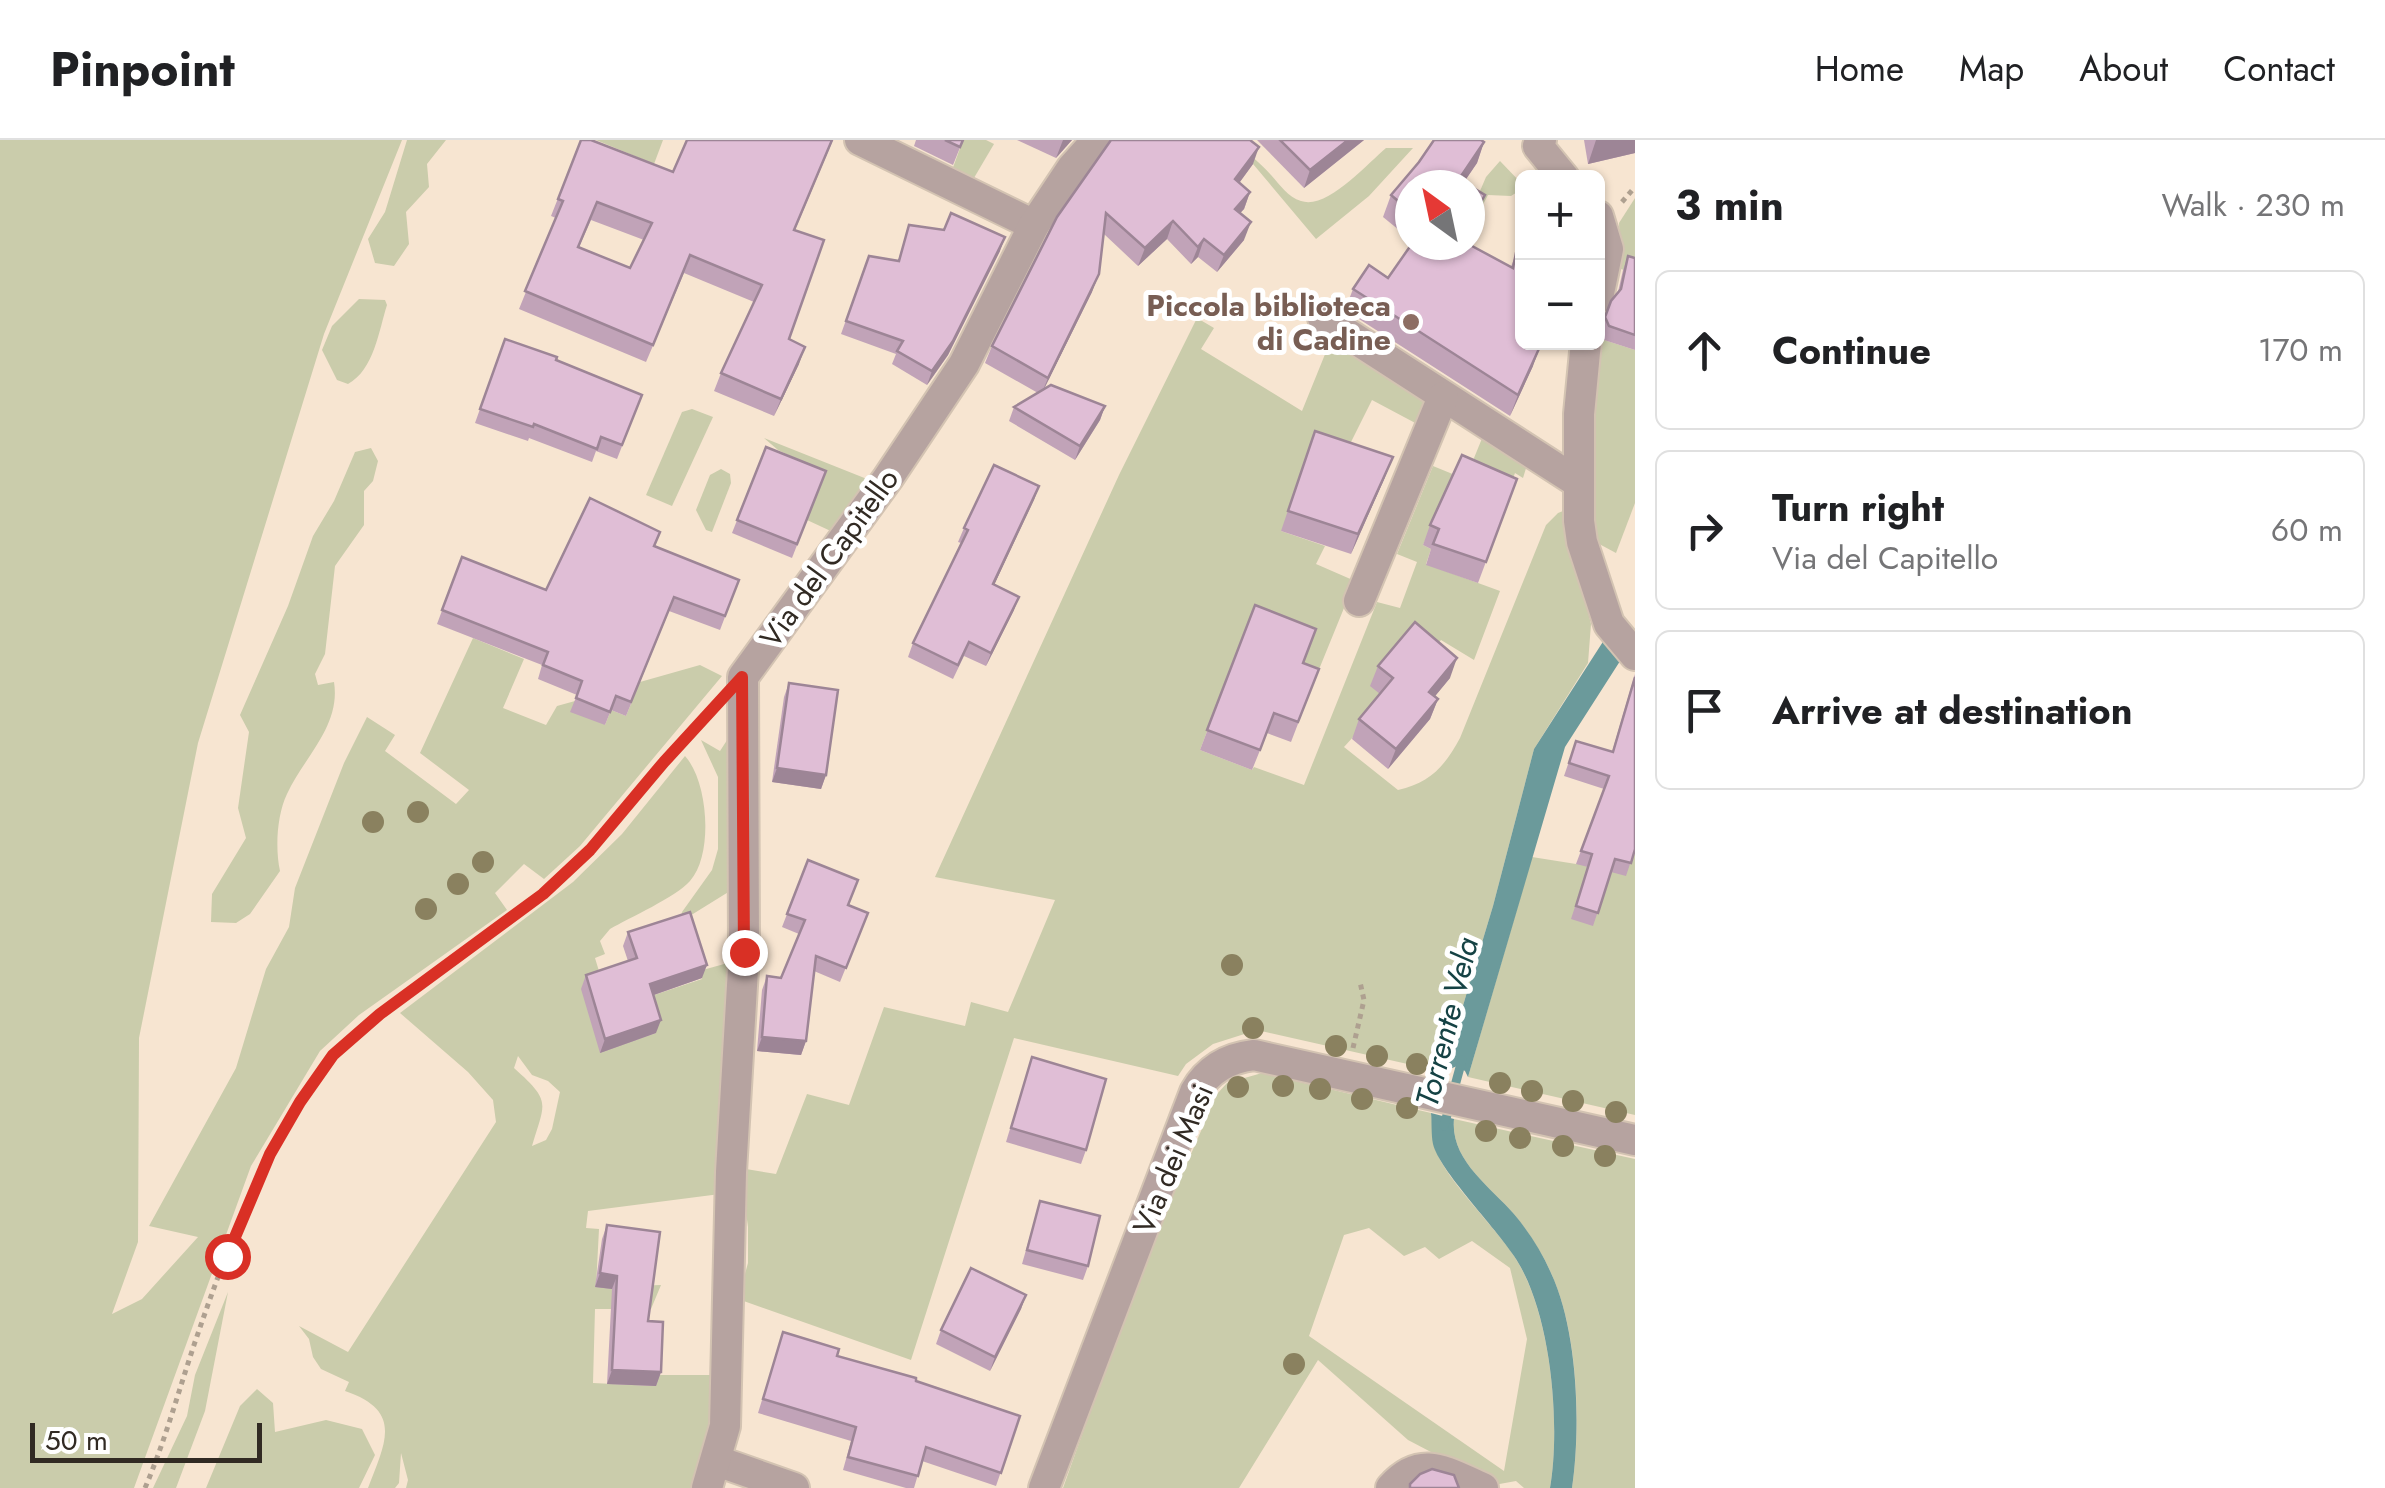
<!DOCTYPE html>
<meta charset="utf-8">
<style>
body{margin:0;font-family:Jost,sans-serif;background:#f6f6f6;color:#202124}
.controls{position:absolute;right:30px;top:30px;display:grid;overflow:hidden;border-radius:15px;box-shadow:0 2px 8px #0004}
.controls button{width:90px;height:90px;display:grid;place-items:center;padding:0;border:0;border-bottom:2px solid #e0e0e0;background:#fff;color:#202124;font:50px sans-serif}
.compass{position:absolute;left:1395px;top:30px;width:90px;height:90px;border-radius:50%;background:#fff;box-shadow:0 2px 8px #0004;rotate:327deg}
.scale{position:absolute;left:30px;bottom:25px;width:232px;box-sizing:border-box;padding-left:10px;border:5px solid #312a23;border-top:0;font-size:28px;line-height:35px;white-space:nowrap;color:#312a23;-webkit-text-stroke:8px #fff;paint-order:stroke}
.stop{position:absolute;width:30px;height:30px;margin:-22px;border:8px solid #d93025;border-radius:50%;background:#fff}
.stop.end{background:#d93025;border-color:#fff;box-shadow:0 2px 10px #0008}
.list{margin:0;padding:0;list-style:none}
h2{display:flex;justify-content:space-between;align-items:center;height:130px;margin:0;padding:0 40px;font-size:42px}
h2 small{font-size:32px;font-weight:400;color:#757577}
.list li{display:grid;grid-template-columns:65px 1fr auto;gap:30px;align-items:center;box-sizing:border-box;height:160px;margin:0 20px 20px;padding:0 20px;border:2px solid #e0e0e0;border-radius:15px}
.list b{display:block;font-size:38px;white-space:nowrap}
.list p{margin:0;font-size:32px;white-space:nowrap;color:#757577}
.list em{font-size:32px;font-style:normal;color:#757577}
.icon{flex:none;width:55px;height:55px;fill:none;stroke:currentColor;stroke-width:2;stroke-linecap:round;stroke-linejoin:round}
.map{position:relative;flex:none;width:1635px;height:1348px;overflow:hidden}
header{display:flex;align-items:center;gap:60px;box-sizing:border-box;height:140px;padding:0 50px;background:#fff;border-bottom:2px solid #e0e0e0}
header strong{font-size:48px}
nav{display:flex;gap:55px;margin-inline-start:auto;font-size:35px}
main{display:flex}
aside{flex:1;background:#fff}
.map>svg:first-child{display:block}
.green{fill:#caccab;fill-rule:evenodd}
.water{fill:#6b9a9b}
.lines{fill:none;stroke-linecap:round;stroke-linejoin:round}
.stream{stroke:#6b9a9b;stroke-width:9}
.minor-casing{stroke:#d3c3b2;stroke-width:34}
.path{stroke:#aea090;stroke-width:5;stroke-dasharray:5 5;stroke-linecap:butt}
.minor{stroke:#b6a3a0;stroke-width:30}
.tree{fill:#8a815f}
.wall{fill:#c1a3b8;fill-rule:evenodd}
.shaded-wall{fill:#9d8596}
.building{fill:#e0bed6;stroke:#9d8596;stroke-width:2.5;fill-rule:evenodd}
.route{stroke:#d93025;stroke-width:12}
.education-dot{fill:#8d6e63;stroke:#fff;stroke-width:4}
.labels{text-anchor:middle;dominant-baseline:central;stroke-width:10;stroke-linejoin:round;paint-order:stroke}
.education-label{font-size:30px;font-weight:bold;fill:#785e54;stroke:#fff;text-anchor:end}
.street-label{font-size:30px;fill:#312a23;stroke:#fff}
.water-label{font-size:32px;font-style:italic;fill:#154244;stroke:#fff}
</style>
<header>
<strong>Pinpoint</strong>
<nav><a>Home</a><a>Map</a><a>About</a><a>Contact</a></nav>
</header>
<main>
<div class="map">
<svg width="1635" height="1348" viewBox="0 0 1635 1348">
<rect width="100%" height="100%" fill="#f7e5d1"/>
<g class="green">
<path d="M0,0H402L324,194L198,603L139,898L138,1102L112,1174L142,1159L198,1097L149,1086L236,928L266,829L289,787L295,748L344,623L367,577L395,595L385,611L456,664L469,650L420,613L473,498L524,519L503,568L546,585L557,566L575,561L605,585L611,570L626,576L640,542L700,525L722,536L580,706L544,739L524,724L495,753L507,770L359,875L320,911L251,1026L134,1348H0Z"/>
<path d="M407,0H446L427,24L429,47L406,72L409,104L394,126L375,123L368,99L385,72Z"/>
<path d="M596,0H663L654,24Z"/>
<path d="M963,0H986L994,4L971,43L951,33Z"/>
<path d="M1226,4C1247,10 1257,20 1271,35C1280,45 1288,57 1301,61C1327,70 1367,24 1386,8H1413L1369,56L1316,99L1253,24Z"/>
<path d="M1500,21L1522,44V49L1511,56L1488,55L1477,76L1471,72L1486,37Z"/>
<path d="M1635,58V134L1621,129L1619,83Z"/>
<path d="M359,159L385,160L387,165C379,190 374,230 348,244L337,240L322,210L332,186Z"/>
<path d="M1197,178L1214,188L1201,209L1302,271L1332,197L1430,262L1419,285L1372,260L1347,310L1281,391L1325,406L1316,424L1355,441L1311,549L1296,544L1247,486L1200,610L1252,630L1254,627L1304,645L1377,462L1400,468L1417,422L1397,414L1433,326L1455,335L1423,405L1431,409L1426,424L1500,451L1474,520L1441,500L1344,607L1398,650C1430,643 1445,626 1460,598L1546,385L1558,373L1563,371L1591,484L1588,523L1534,609L1493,766L1443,932L1257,890L1213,904L1186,924L1178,936L1014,898L911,1220L738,1159L748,1123V1087L740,1028L776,1034L807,954L849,965L884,867L965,886L971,862L1008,872L1055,760L935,737L1119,335Z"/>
<path d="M1598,198L1635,210V363L1616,413L1588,398L1587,255Z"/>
<path d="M692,269L713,277L672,366L646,355L682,272Z"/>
<path d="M1483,296L1527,325L1523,338L1515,333L1511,344L1465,340Z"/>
<path d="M764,298L872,341L835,393L807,380L826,333L778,310Z"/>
<path d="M371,308L378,321L373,341L364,351V385L335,426L325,514L315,534L318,545L334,542C341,586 304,617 287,654C277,675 275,708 280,731L250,774L236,783L211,782L212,754L246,698L238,668L249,592L240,575L288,466L313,396L334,361L355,312Z"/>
<path d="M721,329L730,334L731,343L712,392L706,390L696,370L710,335Z"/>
<path d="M733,591L730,751L680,782L682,772L712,730L718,709V637L701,600L720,611Z"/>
<path d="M685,616C708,641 714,714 690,741C676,757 629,778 610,789L600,801L605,814L595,818L602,841L600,912L656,893L645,858L702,839L699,831L735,821L720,1054L588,1071L586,1088L599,1089L596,1147L661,1145L651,1169H595L593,1243L655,1246L656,1235H713L708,1299L694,1348H406L408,1340L401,1313L399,1343L395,1348H368C385,1303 404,1271 345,1251L349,1242L321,1229L313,1217L309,1199L299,1186L348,1212L496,982L493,960L468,932L400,873L573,742L622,694ZM518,916L532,935L548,941L560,952L552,989L546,1000L532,1006C545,962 552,962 514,928Z"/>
<path d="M1635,701V975L1468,937L1532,717L1576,724Z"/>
<path d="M1262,933L1431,973C1433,985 1432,999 1436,1011C1446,1039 1495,1087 1514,1116C1551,1171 1561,1284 1550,1348H1524L1516,1341L1494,1345L1408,1300L1318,1220L1239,1348H1063L1142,1127L1217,954L1227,943ZM1369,1088L1404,1116L1425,1107L1439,1119L1472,1101L1510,1128L1527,1199L1504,1331L1309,1196L1344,1095Z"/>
<path d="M1454,979L1635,1019V1348H1572C1581,1287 1578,1197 1554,1140C1545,1117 1530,1094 1514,1074C1490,1046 1450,1020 1454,979Z"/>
<path d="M228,1152L205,1271L176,1348H153L187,1276L195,1235Z"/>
<path d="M257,1249L273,1263L275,1292L326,1280L362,1289L375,1315L359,1348H206L240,1266Z"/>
</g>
<g class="water">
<path d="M1606,497L1622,518L1565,607L1468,937L1465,931L1457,926L1443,932L1493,766L1534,609Z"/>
<path d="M1431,973L1454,979C1450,1020 1490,1046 1514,1074C1529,1092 1542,1112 1551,1133C1578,1191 1581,1286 1572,1348H1550C1561,1284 1551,1170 1514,1116C1496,1088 1439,1030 1433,1004C1431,994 1432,982 1431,973Z"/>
</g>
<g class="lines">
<path class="stream" d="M1444,986L1462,920"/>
<g class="minor-casing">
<g id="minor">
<path d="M860,0L1034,85"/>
<path d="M1541,0L1538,6L1564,38"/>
<path d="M1598,76L1608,109L1598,158"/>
<path d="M1323,178L1579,343"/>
<path d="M1586,202L1579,274V381L1582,402L1609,484L1635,515"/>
<path d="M1359,461L1443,257"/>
<path d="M717,1321L794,1348"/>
<path d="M707,1348L725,1286L731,1032L744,812L743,537L888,338L964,224L1034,85L1072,28L1097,0"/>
<path d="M1044,1348L1195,952C1208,929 1228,918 1254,915L1635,1000"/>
<path d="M1391,1348C1422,1313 1447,1333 1483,1348"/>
</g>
</g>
<g class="path">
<path d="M1622,62L1635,47"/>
<path d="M1353,908L1364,860L1360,842"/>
<path d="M145,1348C165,1301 178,1253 194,1205C228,1105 266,1004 330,919C352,889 388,869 418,847C459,818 500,789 539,757C605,704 656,631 713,567"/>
</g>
<use href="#minor" class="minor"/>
</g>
<g class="tree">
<circle cx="418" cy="672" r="11"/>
<circle cx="373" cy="682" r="11"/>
<circle cx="483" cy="722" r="11"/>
<circle cx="458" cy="744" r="11"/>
<circle cx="426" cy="769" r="11"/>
<circle cx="1232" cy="825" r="11"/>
<circle cx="1253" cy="888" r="11"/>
<circle cx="1336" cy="906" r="11"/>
<circle cx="1377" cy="916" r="11"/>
<circle cx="1417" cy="924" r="11"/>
<circle cx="1500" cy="943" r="11"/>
<circle cx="1283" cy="946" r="11"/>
<circle cx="1238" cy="947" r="11"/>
<circle cx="1320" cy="949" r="11"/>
<circle cx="1532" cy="951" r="11"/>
<circle cx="1362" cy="959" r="11"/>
<circle cx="1573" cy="961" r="11"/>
<circle cx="1407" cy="968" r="11"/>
<circle cx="1616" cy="972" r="11"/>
<circle cx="1486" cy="991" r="11"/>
<circle cx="1520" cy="998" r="11"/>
<circle cx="1563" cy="1006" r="11"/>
<circle cx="1605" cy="1016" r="11"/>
<circle cx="1294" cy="1224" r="11"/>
</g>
<g class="wall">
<path d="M581,0L673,32L833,0L795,90L789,199L799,224L774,276L714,251L721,233L754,162L684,133L646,222L519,169L556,78L551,76ZM591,80L644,100L630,128L579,107Z"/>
<path d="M916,0H963L953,25L914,6Z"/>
<path d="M1017,0H1072L1056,18Z"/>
<path d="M1111,0L1253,24L1239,43L1250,52L1244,69L1240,73L1244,100L1217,132L1198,117L1191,124L1167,99L1138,126L1104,94L1092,152L1044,249L1105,266L1100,280L1075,320L1009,281L1014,267L1038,253L985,223L992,206Z"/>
<path d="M1257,0H1364L1304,48Z"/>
<path d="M1434,0H1481L1484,2L1477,23L1464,42L1469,45H1410V99L1383,77L1391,55L1419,22Z"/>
<path d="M1584,0H1635V13L1588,24Z"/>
<path d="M909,85L1000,111L948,215L927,245L892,224L896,214L841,194L869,116L898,121Z"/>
<path d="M1516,113L1533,226L1510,276L1345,170L1353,149L1388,138L1511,127Z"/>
<path d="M1628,116L1635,118V210L1604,200L1600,191L1611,161L1618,152L1623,130Z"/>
<path d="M505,199L642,255L617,319L596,311L592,322L529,298L528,301L475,283Z"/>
<path d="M1315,291L1385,337L1351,414L1281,391Z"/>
<path d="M766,307L826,331L792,418L732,393Z"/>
<path d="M1517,339L1478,443L1426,425L1431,409L1423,405L1430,385Z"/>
<path d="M1039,346L994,445L1014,470L986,526L964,516L953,539L908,517L913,503L961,403L958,402L964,388Z"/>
<path d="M655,407L739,440L720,490L669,471L626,576L611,570L605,585L570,572L577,555L538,539L542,525L437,484L462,417L546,450Z"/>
<path d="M1255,465L1303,523L1319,529L1291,602L1267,593L1252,630L1200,610Z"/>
<path d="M1378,526L1450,538L1435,556L1438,559L1430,579L1388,629L1352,599L1359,579L1380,554L1370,546Z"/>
<path d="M1635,534V709L1626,736L1611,732L1593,786L1571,779L1588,727L1576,724L1604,649L1564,636L1576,601L1612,612Z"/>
<path d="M789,543L826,635L821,649L772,642L784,557Z"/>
<path d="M808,720L848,765L868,773L840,842L814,831L806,901L801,915L757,911L762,850L767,836L781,838L799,794L782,787Z"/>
<path d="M628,792L702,838L654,855L656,893L600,913L581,849L586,835L628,821L623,806Z"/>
<path d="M1032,917L1086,1010L1081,1024L1006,1002Z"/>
<path d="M1040,1061L1088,1126L1083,1140L1022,1124Z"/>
<path d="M607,1085L648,1181L661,1232L656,1246L607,1244L612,1149L595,1147L602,1099Z"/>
<path d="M1026,1155L1021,1169L990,1231L936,1204L941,1190Z"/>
<path d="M783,1192L837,1216L1020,1276L996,1346L922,1321L914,1348H906L843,1330L851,1301L758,1273Z"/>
</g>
<g class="shaded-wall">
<path d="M1063,0H1072L1056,18Z"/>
<path d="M1348,0H1364L1304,48L1310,30Z"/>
<path d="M1596,0H1635V13L1588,24Z"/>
<path d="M1484,2L1477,23L1462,45L1459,39Z"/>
<path d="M1259,7L1253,24L1229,57L1235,39Z"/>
<path d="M1250,52L1244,69L1228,86L1235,69Z"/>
<path d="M1485,55L1477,76L1470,89V81Z"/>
<path d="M1173,81L1167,99L1138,126L1145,108Z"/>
<path d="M1251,82L1244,100L1217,132L1224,115Z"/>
<path d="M1005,97L1000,111L948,215L927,245L932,231Z"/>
<path d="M1204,99L1198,117L1191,124L1198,107Z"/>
<path d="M1099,134L1092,152L1041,255L1048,238Z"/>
<path d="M1541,204L1533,226L1510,276L1518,255Z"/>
<path d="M805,207L799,224L774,276L781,259Z"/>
<path d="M1105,266L1100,280L1075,320L1080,306Z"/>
<path d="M1393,317L1385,337L1351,414L1358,394Z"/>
<path d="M1039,346L1034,360L988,458L993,444Z"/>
<path d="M1019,457L1014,470L986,526L991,513Z"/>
<path d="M1457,518L1450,538L1422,572L1429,552Z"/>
<path d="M1438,559L1430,579L1388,629L1396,609Z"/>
<path d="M777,628L826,635L821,649L772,642Z"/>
<path d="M707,825L702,838L645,858L650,844Z"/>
<path d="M661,880L656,893L600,913L605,899Z"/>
<path d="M762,897L806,901L801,915L757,911Z"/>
<path d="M600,1133L617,1136L612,1149L595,1147Z"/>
<path d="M1026,1155L1021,1169L990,1231L995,1217Z"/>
<path d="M612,1230L661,1232L656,1246L607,1244Z"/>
</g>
<g class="building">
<path d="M581,0H591L673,32L687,0H832L794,90L824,100L789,199L805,207L781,259L721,233L762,145L690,115L653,205L525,151L563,61L558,59ZM597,62L652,83L630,128L578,107Z"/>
<path d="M945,0H963L960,7Z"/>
<path d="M1111,0H1250L1259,7L1235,39L1250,52L1235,69L1251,82L1224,115L1204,99L1198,107L1173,81L1145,108L1106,73L1099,134L1048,238L992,206L1057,77Z"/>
<path d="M1280,0H1348L1310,30Z"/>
<path d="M1434,0H1481L1484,2L1459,39L1469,45H1410V71L1391,55L1419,22Z"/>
<path d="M1470,46L1485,55L1470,81Z"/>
<path d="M951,73L1005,97L953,201L932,231L897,211L903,201L846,181L869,116L899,121L909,85L944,90Z"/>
<path d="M1411,105H1470L1513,128L1516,113L1522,115V202H1542L1518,255L1353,149L1369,125L1388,138Z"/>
<path d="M1628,116L1635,118V195L1609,186L1605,177L1611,161L1621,149Z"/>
<path d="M505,199L557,217L556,220L642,255L622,305L601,297L597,309L534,284L533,287L480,269Z"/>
<path d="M1051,245L1105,266L1080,306L1014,267Z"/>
<path d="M1315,291L1393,317L1358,394L1288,371Z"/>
<path d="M766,307L826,331L797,404L737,380Z"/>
<path d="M1462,315L1517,339L1486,422L1433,404L1439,389L1430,385Z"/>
<path d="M994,325L1039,346L993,444L1019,457L991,513L969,502L958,525L913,503L968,390L964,388Z"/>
<path d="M590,358L660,392L654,406L739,440L725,476L674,457L631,562L616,556L610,572L576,558L582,541L543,525L548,512L442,470L462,417L546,450Z"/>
<path d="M1255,465L1316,489L1303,523L1319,529L1298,582L1274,573L1260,610L1207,590Z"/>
<path d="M1415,482L1457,518L1429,552L1438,559L1396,609L1359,579L1393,538L1378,526Z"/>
<path d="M1635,537V709L1631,723L1615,719L1598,773L1576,766L1592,714L1581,711L1609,636L1569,623L1576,601L1613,612Z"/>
<path d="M789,543L838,550L826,635L777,628Z"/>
<path d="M808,720L858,740L848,765L868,773L846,828L816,816L806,901L762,897L767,836L781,838L805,780L787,774Z"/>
<path d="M690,772L707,825L650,844L661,880L605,899L586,835L637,818L628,792Z"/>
<path d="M1032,917L1106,939L1086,1010L1011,988Z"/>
<path d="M1040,1061L1100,1076L1088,1126L1027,1110Z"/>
<path d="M607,1085L660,1092L648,1181L663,1182L661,1232L612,1230L617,1136L600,1133Z"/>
<path d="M971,1128L1026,1155L995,1217L941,1190Z"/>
<path d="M783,1192L839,1209L837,1216L916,1238V1241L1020,1276L1001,1333L926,1307L918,1336L848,1317L856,1287L763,1259Z"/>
<path d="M1432,1329L1454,1335L1459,1348H1410V1344L1420,1334Z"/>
</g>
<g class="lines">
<path class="route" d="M227,1116L270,1014L300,962L333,915L380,874L543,754L590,710L664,622L742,537L744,812"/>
</g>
<circle class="education-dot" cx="1411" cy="182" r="10"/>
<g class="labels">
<g class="education-label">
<text x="1391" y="165">Piccola biblioteca<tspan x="1391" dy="34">di Cadine</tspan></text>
</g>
<g class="street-label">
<text transform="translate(829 418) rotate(-54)">Via del Capitello</text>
<text transform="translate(1173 1019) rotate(-67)">Via dei Masi</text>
</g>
<g class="water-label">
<text transform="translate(1447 882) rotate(-76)">Torrente Vela</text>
</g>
</g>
</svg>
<div class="controls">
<button>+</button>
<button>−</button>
</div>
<svg class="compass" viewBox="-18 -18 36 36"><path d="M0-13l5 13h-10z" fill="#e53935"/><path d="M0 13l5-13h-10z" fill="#757577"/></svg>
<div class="scale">50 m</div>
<div class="stop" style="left:227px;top:1116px"></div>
<div class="stop end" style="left:744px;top:812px"></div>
</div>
<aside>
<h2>3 min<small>Walk · 230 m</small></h2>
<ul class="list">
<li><svg class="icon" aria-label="ahead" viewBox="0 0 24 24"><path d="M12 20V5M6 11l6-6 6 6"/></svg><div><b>Continue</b></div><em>170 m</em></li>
<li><svg class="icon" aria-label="right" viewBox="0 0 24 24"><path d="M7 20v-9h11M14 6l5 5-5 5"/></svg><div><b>Turn right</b><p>Via del Capitello</p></div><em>60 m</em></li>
<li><svg class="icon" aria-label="arrive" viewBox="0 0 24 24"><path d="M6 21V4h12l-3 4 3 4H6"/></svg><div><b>Arrive at destination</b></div></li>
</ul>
</aside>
</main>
